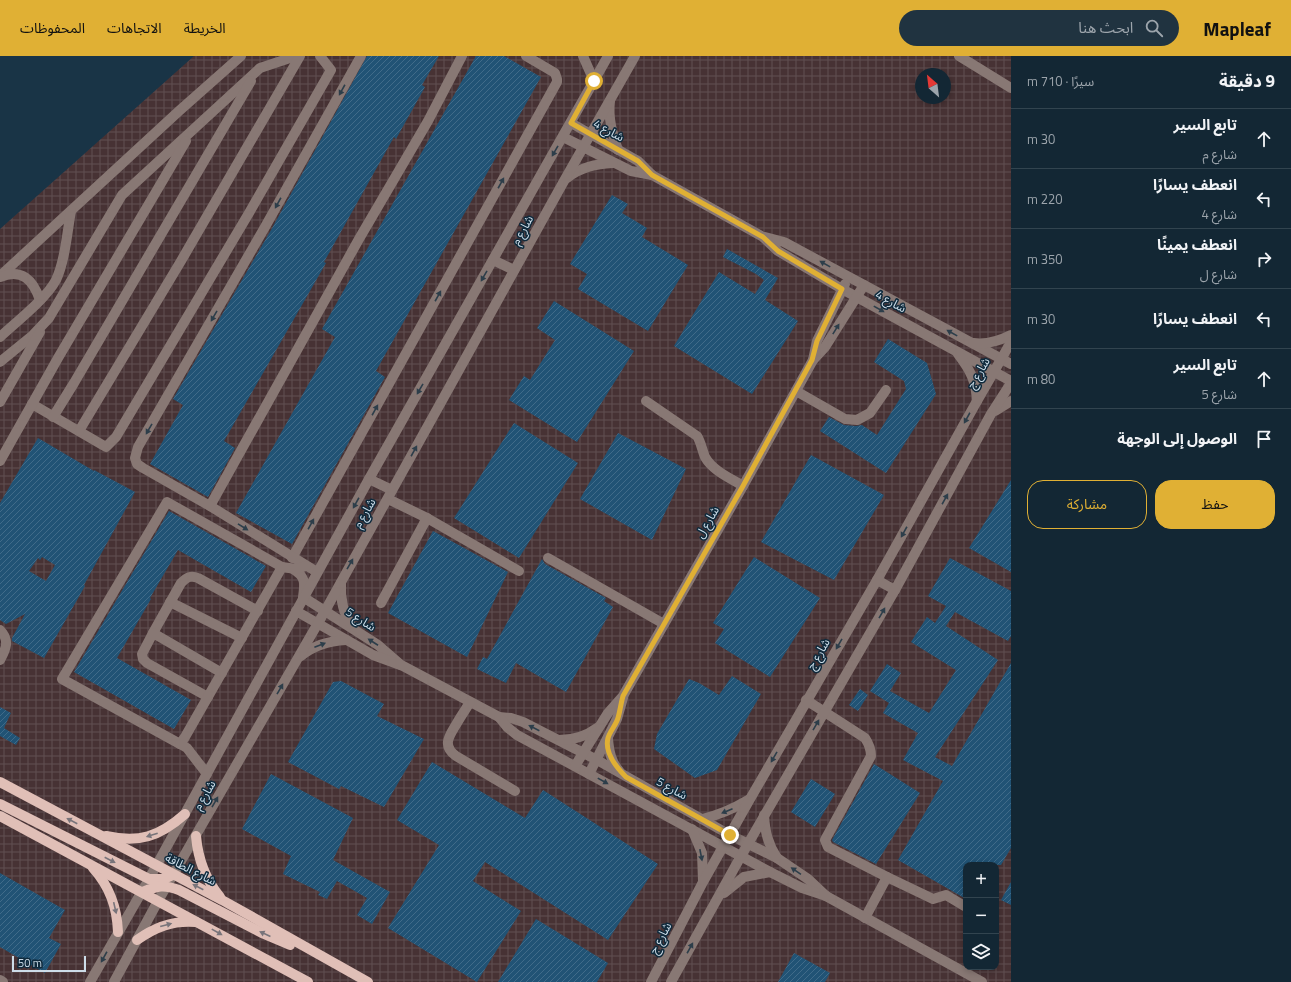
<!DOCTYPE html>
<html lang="ar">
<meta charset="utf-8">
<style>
body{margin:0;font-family:"Titillium Web","Noto Sans Arabic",sans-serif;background:#203340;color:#f1f3f6;direction:rtl}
.controls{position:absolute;right:12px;bottom:12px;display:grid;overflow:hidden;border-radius:8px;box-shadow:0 2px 6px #0003}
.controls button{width:36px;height:36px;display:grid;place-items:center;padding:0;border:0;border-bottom:1px solid #32444f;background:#132734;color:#f1f3f6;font:20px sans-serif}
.compass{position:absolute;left:915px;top:12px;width:36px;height:36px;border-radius:50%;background:#132734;box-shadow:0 2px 6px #0003;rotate:332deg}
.scale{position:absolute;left:12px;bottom:10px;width:74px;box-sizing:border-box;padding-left:4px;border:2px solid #cddde9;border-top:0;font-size:11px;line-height:14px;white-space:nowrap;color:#cddde9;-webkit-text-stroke:3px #0f2a3c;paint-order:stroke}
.stop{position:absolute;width:12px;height:12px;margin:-9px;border:3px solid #e0b034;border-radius:50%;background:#fff}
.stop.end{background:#e0b034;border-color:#fff;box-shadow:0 1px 4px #0008}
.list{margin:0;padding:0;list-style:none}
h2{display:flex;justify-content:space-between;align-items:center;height:52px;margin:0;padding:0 16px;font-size:17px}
h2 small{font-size:13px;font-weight:400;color:#9da5ac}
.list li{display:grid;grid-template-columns:26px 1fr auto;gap:12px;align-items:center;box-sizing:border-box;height:60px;padding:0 16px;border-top:1px solid #32444f}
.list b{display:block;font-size:15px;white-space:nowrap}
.list p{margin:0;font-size:13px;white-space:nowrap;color:#9da5ac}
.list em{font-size:13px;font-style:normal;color:#9da5ac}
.actions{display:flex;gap:8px;padding:12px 16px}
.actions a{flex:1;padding:9px 0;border:1px solid #e0b034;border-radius:16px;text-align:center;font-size:14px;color:#e0b034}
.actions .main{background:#e0b034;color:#111}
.icon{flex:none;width:22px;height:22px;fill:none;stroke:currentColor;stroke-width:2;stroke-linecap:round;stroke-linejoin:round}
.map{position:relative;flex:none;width:1011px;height:926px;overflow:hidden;direction:ltr}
header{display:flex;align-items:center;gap:24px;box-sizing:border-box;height:56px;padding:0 20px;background:#e0b034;color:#111}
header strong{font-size:19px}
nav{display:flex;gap:22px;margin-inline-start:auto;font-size:14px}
.search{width:280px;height:36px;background:#203340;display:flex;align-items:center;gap:10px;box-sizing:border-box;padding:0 14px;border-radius:22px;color:#9da5ac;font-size:15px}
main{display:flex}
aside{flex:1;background:#132734}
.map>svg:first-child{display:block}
.industrial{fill:url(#industrial-grid);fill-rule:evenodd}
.building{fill:url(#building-hatch);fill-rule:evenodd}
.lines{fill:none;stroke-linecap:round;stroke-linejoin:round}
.minor{stroke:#887874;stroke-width:10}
.major{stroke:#e0bfb7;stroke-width:10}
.oneway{fill:#2d3e4a}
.oneway2{fill:#78747a}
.route{stroke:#e0b034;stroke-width:5}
.labels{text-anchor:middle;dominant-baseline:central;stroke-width:3;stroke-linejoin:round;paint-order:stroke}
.street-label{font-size:12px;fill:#cddde9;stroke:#0f2a3c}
</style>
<header>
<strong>Mapleaf</strong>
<div class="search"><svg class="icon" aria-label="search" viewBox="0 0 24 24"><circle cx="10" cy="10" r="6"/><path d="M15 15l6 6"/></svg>ابحث هنا</div>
<nav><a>الخريطة</a><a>الاتجاهات</a><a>المحفوظات</a></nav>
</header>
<main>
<aside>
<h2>9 دقيقة<small>سيرًا · 710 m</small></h2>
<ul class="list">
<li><svg class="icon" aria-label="ahead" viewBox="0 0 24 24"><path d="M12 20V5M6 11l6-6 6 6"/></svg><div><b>تابع السير</b><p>شارع م</p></div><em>30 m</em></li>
<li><svg class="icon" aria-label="left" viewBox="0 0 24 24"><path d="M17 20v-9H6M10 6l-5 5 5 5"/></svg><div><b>انعطف يسارًا</b><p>شارع 4</p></div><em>220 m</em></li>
<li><svg class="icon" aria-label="right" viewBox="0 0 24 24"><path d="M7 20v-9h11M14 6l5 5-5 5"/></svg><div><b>انعطف يمينًا</b><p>شارع ل</p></div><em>350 m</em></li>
<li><svg class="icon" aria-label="left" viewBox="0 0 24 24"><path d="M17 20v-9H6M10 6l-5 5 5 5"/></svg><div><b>انعطف يسارًا</b></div><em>30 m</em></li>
<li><svg class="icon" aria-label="ahead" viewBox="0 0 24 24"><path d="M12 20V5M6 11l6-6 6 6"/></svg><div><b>تابع السير</b><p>شارع 5</p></div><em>80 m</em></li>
<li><svg class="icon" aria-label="arrive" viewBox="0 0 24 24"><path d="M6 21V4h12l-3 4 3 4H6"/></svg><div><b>الوصول إلى الوجهة</b></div></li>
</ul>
<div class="actions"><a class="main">حفظ</a><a>مشاركة</a></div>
</aside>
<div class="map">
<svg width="1011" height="926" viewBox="0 0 1011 926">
<defs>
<pattern id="industrial-grid" width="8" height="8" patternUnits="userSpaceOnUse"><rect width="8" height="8" fill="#473234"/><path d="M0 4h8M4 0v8" fill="none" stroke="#604f51"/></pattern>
<pattern id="building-hatch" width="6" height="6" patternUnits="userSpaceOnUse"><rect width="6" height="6" fill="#215375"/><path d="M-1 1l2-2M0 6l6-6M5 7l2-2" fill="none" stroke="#406b89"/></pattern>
</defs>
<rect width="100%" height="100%" fill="#193446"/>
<path class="industrial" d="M194,0H1011V926H0V173ZM921,18H945V42H921ZM966,809H996V911H966Z"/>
<g class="building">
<path d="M367,0H439L422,29L425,31L396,83L394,81L324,206L326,207L224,385L235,392L208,441L150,408L183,349L173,343L271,174Z"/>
<path d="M476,0H504L541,21L376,315L385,321L292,488L236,457L335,281L322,273Z"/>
<path d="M612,139L628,148L622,157L647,172L642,181L688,209L648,275L578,233L587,218L570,208Z"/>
<path d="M727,193L778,222L765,244L798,265L752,338L674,290L719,216L755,238L764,224L756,218L723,201Z"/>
<path d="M554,245L634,295L577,386L509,344L524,320L530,324L555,284L537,272Z"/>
<path d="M888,283L927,307L936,338L886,417L820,375L829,361L844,369L856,370L862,369L877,379L906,333L904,325L874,306Z"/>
<path d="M514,367L578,407L519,502L454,462Z"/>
<path d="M618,377L686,413L652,484L580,443Z"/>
<path d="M38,382L94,415V414L135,436L84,529L85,530L44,602L12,585V582L25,558L6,568L0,564V447ZM42,501L55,509L46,525L29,515L38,502L40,504Z"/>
<path d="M811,399L884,439L834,524L761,486Z"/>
<path d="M1011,424V516L969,492Z"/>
<path d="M169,455L266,510L251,536L178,494L150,542L151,543L117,602L191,644L174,673L74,616Z"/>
<path d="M433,475L508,516L467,601L388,557Z"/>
<path d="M754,501L820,542L770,621L715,587L724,573L713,567Z"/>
<path d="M950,502L1011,535V580L1008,585L955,556L946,570L998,604L935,701L952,710L1011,607V792L1001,809H966V843L898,804L943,725L903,704L918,677L883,657L889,647L870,635L887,608L901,617L890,635L929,657L956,614L911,586L927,561L935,567L946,550L928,540Z"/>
<path d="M542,503L545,508L606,542L604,545L613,551L566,636L516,607L506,627L477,613L483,601L487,603Z"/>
<path d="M732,620L761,638L717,714L695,722L654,693L657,678L689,623L699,627L719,639Z"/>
<path d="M341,625L384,648L377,660L424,683L384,751L341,730L339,733L288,706L333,626Z"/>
<path d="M860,633L868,639L858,655L849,649Z"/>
<path d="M0,651L11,657L4,672L20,682L16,689L0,680Z"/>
<path d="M432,706L525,762L543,734L658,808L608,884L485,806L473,825L521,855L477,926L388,872L439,789L397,764Z"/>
<path d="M874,708L920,737L876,808L833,786L832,784Z"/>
<path d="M271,718L353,762L333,804L390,836L372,868L357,859L367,842L337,825L327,843L318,839L320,836L283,818L291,800L242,773Z"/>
<path d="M811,723L835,738L815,771L791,756Z"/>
<path d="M0,817L65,854L49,882L61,888L45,917L0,891Z"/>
<path d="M1011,826V849L1001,844Z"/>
<path d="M536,863L608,907L597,926H498Z"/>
<path d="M794,897L830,917L825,926H778Z"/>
</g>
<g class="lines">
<g class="minor">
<path d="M583,0L594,25"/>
<path d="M959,0L1011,32"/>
<path d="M610,45C608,62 612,77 618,94"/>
<path d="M571,67L638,105L652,119L763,181L778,195L842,233L1011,325"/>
<path d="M563,81L631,115L652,119"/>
<path d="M567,122C581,111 596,108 613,107"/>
<path d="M765,181L784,186L1011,308"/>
<path d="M493,204L514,214"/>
<path d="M0,220L179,55L241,0"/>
<path d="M0,221C22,212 33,224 40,244"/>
<path d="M0,281C16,266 46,243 56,224C65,205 67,177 71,155"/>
<path d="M973,287C986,289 999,285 1011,279"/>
<path d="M958,298C970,314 976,324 977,345"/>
<path d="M813,304L817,285L845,228"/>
<path d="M0,306L33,279L49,262L122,139L260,12L296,0"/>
<path d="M796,335L845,363L857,364L870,357L886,334"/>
<path d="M646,345L697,380C701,386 702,394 705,401C713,415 730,422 743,430"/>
<path d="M0,346L40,276"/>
<path d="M32,348L106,391L116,381L249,157L331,14L320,0"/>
<path d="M995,355L1011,345"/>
<path d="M53,361L74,327L251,25"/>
<path d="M79,375L181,205L300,0"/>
<path d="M0,405L58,302L186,85"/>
<path d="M369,423L392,434"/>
<path d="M388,443L427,462L519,515"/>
<path d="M210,450L359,183L428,65L462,0"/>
<path d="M292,502L557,26V23L555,17L526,0"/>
<path d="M548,502L664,568"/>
<path d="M293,513C306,521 305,527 303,541L378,589L401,609"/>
<path d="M317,516L210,450L143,412L137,408L135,402L138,391L265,171L361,0"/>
<path d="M877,524L895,534"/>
<path d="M341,527C340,544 343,557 352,571"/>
<path d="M170,546L242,582"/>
<path d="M381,547L427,462"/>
<path d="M296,555L373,599L403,610L499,661L511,662L523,666L597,704L730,779L777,802L808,823L826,840"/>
<path d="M0,574C10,584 6,593 0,604"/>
<path d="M153,577L181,527C187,521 191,519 198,522L258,555"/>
<path d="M301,600C314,589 328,585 346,584"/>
<path d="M208,641L147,607L143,603L142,598L153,577L222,617"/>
<path d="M806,644L865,682C869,688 871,693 871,700L825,784L828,791L887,821L865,862"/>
<path d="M470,646C466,653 461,660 457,667C450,679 441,689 456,700L515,735"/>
<path d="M499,661L507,671L517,679L770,816L802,832L826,840L982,926"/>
<path d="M608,683C609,695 611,706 620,716"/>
<path d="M559,684C573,684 585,681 597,672"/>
<path d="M180,688L62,623L167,446L282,511"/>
<path d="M575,710L608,657L623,640L743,430L813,304L825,291L864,229"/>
<path d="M207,718L187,692L180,688L185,681L282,511L296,513L306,510"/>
<path d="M589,718L617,663L623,642"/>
<path d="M764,759C765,776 768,788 777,802"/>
<path d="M702,763C719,759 733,753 748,744"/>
<path d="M692,773L702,797L703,825"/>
<path d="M887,821L933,843L946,839L966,851"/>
<path d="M724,837L744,821L770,816"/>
<path d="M0,924L3,926"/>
<path d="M90,926L149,823L369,423L608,0"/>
<path d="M114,926L158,845L325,555L564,125L635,0"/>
<path d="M651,926L703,826L750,743L877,524L977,345L1011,286"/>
<path d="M671,926L741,800L895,534L991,358L1011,327"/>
</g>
<g class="major">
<path d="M0,726L222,844L368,926"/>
<path d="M0,748L149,823H164L173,819"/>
<path d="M0,760L308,926"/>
<path d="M106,780C139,787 159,781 185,758"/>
<path d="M196,780C198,803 205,823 220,841"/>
<path d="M93,812C110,831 117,851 118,876"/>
<path d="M142,836C158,830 163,828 179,834L264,878L290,889"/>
<path d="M137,884C155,871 173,864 196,866"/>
</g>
</g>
<defs><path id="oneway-solid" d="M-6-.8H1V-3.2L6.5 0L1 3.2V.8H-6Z"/></defs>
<g class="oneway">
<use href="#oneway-solid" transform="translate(342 34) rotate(119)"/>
<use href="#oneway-solid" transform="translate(555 95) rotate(120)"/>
<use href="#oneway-solid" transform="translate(501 127) rotate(-61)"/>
<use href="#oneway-solid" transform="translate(278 147) rotate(119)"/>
<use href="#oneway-solid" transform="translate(825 208) rotate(-151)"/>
<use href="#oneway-solid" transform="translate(484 220) rotate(120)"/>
<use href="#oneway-solid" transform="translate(438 240) rotate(-61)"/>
<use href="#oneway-solid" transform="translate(879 253) rotate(29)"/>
<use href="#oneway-solid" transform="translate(214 260) rotate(120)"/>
<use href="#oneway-solid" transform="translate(836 273) rotate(-58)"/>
<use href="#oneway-solid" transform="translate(952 277) rotate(-151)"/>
<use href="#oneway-solid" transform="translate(420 333) rotate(120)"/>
<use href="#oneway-solid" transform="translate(375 354) rotate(-61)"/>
<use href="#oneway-solid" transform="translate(967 362) rotate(119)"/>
<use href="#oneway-solid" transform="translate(149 373) rotate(120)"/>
<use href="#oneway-solid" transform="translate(414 395) rotate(-61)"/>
<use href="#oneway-solid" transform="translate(945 443) rotate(-61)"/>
<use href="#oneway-solid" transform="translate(356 447) rotate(119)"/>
<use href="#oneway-solid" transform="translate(311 468) rotate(-61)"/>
<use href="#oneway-solid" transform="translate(243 471) rotate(32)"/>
<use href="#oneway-solid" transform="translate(904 476) rotate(119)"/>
<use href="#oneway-solid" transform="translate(350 508) rotate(-60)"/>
<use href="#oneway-solid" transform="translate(882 557) rotate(-60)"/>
<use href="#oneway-solid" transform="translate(373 586) rotate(-147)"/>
<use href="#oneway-solid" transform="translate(839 588) rotate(120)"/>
<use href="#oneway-solid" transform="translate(320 589) rotate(-21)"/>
<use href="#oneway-solid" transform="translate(280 633) rotate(-60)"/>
<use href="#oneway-solid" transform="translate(816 669) rotate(-60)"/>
<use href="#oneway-solid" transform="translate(534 672) rotate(-153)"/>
<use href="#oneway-solid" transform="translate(774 701) rotate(120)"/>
<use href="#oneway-solid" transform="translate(603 725) rotate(29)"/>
<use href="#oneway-solid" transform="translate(215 746) rotate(-60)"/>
<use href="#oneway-solid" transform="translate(727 755) rotate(157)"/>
<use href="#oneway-solid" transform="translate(701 799) rotate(79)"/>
<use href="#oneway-solid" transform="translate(796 815) rotate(-146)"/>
<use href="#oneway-solid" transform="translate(690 892) rotate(-61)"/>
<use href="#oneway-solid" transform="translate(104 901) rotate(119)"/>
</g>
<g class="oneway2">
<use href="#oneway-solid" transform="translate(72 765) rotate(-152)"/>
<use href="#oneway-solid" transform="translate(152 779) rotate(162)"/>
<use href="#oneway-solid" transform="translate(110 804) rotate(27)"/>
<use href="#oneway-solid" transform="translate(198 831) rotate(-153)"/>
<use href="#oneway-solid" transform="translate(115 852) rotate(77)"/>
<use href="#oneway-solid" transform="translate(166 869) rotate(-15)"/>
<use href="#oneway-solid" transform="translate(217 876) rotate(29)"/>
<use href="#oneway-solid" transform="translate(265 878) rotate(-155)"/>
</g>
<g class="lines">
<path class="route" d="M594,25L571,67L638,105L652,119L763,181L778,195L842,233L817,285L812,304L743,430L623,640C621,647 620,655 618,662C616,669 610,675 608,682C604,697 617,712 626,721L730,779"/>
</g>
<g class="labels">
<g class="street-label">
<text transform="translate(609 74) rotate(29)">شارع 4</text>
<text transform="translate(522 174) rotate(-61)">شارع م</text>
<text transform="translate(891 245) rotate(29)">شارع 4</text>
<text transform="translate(978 317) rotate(-60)">شارع ج</text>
<text transform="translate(364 457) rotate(-60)">شارع م</text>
<text transform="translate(707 466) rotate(-60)">شارع ل</text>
<text transform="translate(361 563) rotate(33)">شارع 5</text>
<text transform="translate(818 598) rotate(-60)">شارع ج</text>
<text transform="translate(672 732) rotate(29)">شارع 5</text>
<text transform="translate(204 739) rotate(-60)">شارع م</text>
<text transform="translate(191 813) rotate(27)">شارع الطاقة</text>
<text transform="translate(660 882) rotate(-63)">شارع ج</text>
</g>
</g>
</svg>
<div class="controls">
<button>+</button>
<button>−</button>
<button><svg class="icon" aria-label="layers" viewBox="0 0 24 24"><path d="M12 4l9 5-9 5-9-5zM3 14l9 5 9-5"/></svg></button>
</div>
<svg class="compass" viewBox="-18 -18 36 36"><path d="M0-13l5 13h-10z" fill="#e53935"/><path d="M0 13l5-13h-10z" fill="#9da5ac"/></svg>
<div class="scale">50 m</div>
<div class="stop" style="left:594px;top:25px"></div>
<div class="stop end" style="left:730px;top:779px"></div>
</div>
</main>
